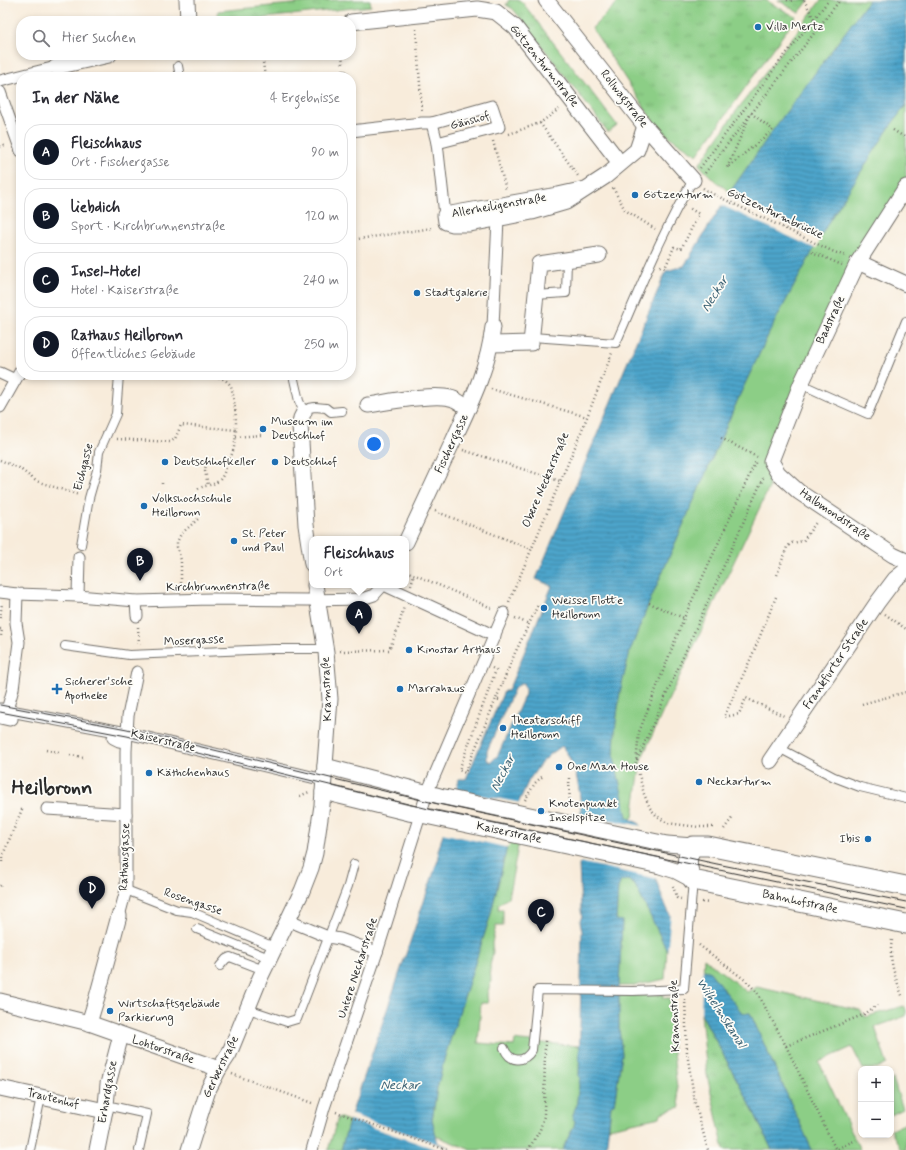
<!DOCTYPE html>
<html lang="de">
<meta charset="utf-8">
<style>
body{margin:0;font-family:Mynerve,sans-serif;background:#f2f2f3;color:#2b2b33}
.controls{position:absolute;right:12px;bottom:12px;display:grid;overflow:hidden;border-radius:8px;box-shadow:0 2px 6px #0003}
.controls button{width:36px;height:36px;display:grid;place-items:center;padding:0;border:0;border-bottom:1px solid #e1e1e2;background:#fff;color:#2b2b33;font:20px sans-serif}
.you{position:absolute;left:374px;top:444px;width:14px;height:14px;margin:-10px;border:3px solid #fff;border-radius:50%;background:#1a73e8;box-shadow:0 0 0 6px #1a73e833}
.badge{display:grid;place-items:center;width:26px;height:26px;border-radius:50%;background:#111827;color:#fff;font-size:13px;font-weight:700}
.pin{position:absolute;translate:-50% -33px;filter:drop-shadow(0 1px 2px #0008)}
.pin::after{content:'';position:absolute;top:21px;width:14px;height:12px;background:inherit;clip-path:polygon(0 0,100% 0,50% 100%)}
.popup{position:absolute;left:309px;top:536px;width:100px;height:52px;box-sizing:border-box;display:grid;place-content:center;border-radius:8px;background:#fff;filter:drop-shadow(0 1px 3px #0005);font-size:13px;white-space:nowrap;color:#7c7c81}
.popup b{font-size:15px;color:#2b2b33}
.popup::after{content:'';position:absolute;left:50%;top:100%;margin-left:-8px;border:8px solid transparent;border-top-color:#fff}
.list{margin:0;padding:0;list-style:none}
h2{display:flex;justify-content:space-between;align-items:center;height:52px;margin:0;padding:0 16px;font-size:17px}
h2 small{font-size:13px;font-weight:400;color:#7c7c81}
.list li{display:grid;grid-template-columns:26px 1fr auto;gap:12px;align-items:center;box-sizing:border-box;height:56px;margin:0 8px 8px;padding:0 8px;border:1px solid #e1e1e2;border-radius:16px}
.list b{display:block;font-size:15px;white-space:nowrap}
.list p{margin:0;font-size:13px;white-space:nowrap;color:#7c7c81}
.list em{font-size:13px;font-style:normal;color:#7c7c81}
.icon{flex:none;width:22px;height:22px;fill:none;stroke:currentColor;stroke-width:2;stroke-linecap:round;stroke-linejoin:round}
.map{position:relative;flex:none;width:906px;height:1150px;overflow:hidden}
.search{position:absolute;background:#fff;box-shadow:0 2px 6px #0003;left:16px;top:16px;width:340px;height:44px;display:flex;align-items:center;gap:10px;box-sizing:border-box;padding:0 14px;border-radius:16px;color:#7c7c81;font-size:15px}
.panel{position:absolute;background:#fff;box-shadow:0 2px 6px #0003;left:16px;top:72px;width:340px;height:308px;border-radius:16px}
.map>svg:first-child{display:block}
.grass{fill:#8cce86;stroke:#5c7c58}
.park{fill:url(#park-tufts);stroke:#5c7c58}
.water{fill:url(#water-rules);stroke:#3c687a;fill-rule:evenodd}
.pier{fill:#f8ecdb}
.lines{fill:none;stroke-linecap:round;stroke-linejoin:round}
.service-casing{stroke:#736f69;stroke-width:10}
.pedestrian-casing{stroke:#736f69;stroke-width:13}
.minor-casing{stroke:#736f69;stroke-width:17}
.tertiary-casing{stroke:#736f69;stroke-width:21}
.path{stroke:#736f69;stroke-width:2.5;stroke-dasharray:1 3;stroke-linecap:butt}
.service{stroke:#fff;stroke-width:8}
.pedestrian{stroke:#fff;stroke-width:11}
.minor{stroke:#fff;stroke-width:15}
.tertiary{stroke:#fff;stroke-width:19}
.tram{stroke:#2b2b2b;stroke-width:1}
.poi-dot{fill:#1f6fb2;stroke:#fdfcf7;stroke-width:1.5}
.labels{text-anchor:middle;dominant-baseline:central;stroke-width:3.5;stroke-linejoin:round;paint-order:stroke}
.poi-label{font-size:12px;fill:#2b2b2b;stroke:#fdfcf7;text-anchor:start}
.street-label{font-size:12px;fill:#2b2b2b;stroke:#fdfcf7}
.water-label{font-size:13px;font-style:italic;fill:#3a6173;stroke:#fdfcf7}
.town-label{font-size:20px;font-weight:bold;fill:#2b2b2b;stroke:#fdfcf7}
</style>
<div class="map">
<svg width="906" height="1150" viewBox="0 0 906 1150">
<defs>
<pattern id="park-tufts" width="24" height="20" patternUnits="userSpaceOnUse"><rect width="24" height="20" fill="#8cce86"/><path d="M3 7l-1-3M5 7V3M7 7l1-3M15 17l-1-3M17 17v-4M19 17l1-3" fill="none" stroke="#79b174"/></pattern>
<pattern id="water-rules" width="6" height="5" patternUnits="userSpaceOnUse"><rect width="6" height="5" fill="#4da4ca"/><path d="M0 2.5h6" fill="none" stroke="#4086a4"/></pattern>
</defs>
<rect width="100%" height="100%" fill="#fdfcf7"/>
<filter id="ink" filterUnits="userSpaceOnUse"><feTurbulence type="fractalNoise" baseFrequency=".025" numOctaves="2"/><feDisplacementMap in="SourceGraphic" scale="8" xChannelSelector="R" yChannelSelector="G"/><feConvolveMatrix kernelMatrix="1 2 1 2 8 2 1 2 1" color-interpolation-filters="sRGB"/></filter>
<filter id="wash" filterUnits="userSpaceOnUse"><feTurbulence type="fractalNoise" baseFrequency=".012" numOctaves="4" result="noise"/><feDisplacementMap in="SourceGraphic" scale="16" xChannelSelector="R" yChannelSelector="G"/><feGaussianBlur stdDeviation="0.9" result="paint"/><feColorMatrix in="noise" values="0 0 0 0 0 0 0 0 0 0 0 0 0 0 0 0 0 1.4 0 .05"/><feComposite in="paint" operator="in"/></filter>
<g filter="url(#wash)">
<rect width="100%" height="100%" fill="#f8ecdb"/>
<g class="grass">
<path d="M821,0H869L773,130L730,192L714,180L699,165L734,114Z"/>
<path d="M906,105V181L768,456L769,488L665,707L641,760L633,817L631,819L627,817L614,757L615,730L620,692L630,651L649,603L742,390L774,323L829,221L891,125Z"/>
<path d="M511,830L521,832L508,898L499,904L498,909H503V926H496L492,943L493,952L490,966L491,981L487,995L488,1003H481L478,1043L514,1046L515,1040L520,1041L580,1046L579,1076L580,1077L576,1108L572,1119L575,1120L574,1126L562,1150H471L436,1136L432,1120L437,1088L445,1056L490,917Z"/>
<path d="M628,880L635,885L667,950L665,979L633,986H619L622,921H616L618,888L621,881Z"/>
<path d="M704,958L709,962L747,992L757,987L860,1010L865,1017L903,1006L906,1010V1016L875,1027L887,1064L877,1069H863L852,1047L819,1062L860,1150H812L750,1013L743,1014L709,971L703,970Z"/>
<path d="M663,994V998H670C671,1035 674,1070 680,1107L661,1113L660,1117L609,1128L611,1104H614L622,1054L619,1029V995Z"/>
<path d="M893,1079L903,1109L891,1115V1080Z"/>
<path d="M338,1117L349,1121L341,1150H328Z"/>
<path d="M906,1123V1150H901L891,1130Z"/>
</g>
<g class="park">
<path d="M334,0H370L371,6L238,21H219L218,11Z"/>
<path d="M509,0H519L522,2L617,125L608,132L522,20L513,9L506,5Z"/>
<path d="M620,0H765L796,17L697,155L659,130L592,28Z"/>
<path d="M778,0H809L799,13Z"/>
<path d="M701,1014L750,1104L772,1150H724L707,1075Z"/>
</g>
<path class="water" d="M869,0H906V105L891,125L829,221L774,323L742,390L649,603L630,651L620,692L615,730L614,757L627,817L640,824C647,852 655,880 666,906C675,928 690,949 703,970L709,971L743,1014L750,1013L812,1150H772L750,1104L667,950L635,885L628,880L621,881L618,888L616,920L622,921L619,986V1029L622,1054L614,1104L611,1105L606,1150H562L574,1126L575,1120L572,1119L575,1108H576L580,1077H579L582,931L580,921L582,916L581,910L579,865L581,863C580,824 587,780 562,746L551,754L541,763L529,780L517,806L490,917L445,1056L437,1088L432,1120L438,1143L450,1148V1150H341L349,1121L439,857L438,851L459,779H466L504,691H508L552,586L536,579L666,271L684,266L730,192L773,130ZM523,683L525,689V694L498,755L491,762L487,760V751L514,689L517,686Z"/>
<g class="pier">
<path d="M726,194L821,239L816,249L719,204Z"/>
<path d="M454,790L521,803L509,848L442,833Z"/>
<path d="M578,814L643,826L658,879L579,862Z"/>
<path d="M671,913L703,967L701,1014H699L667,954Z"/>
<path d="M350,1114L450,1148V1150H438L347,1119Z"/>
</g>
</g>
<g filter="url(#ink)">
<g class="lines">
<g class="service-casing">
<g id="service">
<path d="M178,66L180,77"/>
<path d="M327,77L344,75V77"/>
<path d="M535,295L566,293L567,260"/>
<path d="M532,337L616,343C640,288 662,232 693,180"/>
<path d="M293,375L299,401L304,412L309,408L315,407L326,408L331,412L342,411"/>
<path d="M801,384L827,396L868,414L906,321"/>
<path d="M81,545L89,498L97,470L99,452L116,414L119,375"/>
<path d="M65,646L129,655L274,649H325"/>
<path d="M779,748L834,777L860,787L906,798"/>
<path d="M126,890L177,910L192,912L274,947"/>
<path d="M197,929L269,958"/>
<path d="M220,966L226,959L230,957L264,970"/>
<path d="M248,1009L287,1022L297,1019L348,886L354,864"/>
<path d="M504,1048C510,1063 524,1063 532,1050L538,990L633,991L684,989L693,880"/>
<path d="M106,1105L147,1114L139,1150"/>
<path d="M30,1150L41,1097"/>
</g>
</g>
<g class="pedestrian-casing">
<g id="pedestrian">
<path d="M0,81L56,67"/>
<path d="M0,92L21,151"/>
<path d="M432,123L492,106L499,127L437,143"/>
<path d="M351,131L422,123H432L437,143L445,215"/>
<path d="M493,327L498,219"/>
<path d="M0,373L15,380"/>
<path d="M0,407L21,370"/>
<path d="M384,585L495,636"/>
<path d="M0,592L17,594L78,596L136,601L211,599L308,600L362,599L374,595L383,585"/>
<path d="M78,596L79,557"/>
<path d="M136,601L137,616"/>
<path d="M0,709L127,733L324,780"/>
<path d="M7,710L13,689L19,642L16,623L17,594"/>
<path d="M0,718L9,720L12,719"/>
<path d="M113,738L119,741L126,742"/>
<path d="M47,809L126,814"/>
<path d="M119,916L126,890V751L128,716L137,672"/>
<path d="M287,920L328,937L340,939L377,952"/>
<path d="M312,1150L324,1108L377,952L427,793L504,613"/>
</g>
</g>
<g class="minor-casing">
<g id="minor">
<path d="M187,0L188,21"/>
<path d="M546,0L645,126L693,180"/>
<path d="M351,22L477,9L496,12L515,27L620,163"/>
<path d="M56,67L109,55"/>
<path d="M906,187L858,262L801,384L771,461L778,473L799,492L893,555L906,561"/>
<path d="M585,189L558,195L445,215L446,222L453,224H470L532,212L566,202L606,176L637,150L645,126"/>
<path d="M858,262L906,284"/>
<path d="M491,344L531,343L539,264L599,255"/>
<path d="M368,405C388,402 432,393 450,398C457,399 461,405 469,407"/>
<path d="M304,412L301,418L300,425L306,525L312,564"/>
<path d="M406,542C422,508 438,474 454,439C471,402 488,369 493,327"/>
<path d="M770,761L877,603L895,579L906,570"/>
<path d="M325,766L440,796L667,844L693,846"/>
<path d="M323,792L409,813L421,815L660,866L676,871L693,880"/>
<path d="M0,1001L89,1023L219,1069"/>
<path d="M89,1023L97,997L119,916"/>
<path d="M0,1088L105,1111"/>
<path d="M97,1150L106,1105L108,1084L121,1035"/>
<path d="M189,1150L208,1090L219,1069L229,1054L260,978L302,891L311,868L315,853L322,805L330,699L326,652L315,585"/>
</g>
</g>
<g class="tertiary-casing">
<path id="tertiary" d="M906,886L708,846H693C685,857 686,869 693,880L906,924"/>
</g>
<g class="path">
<path d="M787,0L790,1L793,0"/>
<path d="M804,0L818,27"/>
<path d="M416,29L422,112"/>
<path d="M262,55L265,77"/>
<path d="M342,55L343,64"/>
<path d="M751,113L773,130L727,168Z"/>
<path d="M540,123L578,176"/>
<path d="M893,130L906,138"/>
<path d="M509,134L540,123L559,109"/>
<path d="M493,141L506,190"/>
<path d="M0,147L7,144"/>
<path d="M700,168L778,64L829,0"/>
<path d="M705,173L840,0"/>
<path d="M613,188L625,210L655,229"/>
<path d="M703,188L709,192L834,252L846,256"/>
<path d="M351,240L433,228"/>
<path d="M812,252L842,265"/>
<path d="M660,266L665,268L674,247L681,249L699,214L689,208"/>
<path d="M203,375C214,376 224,376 231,386C236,405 240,443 229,460"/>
<path d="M491,389L587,417"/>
<path d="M236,437L261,435"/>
<path d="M721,438L757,457"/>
<path d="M117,439L170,442L175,439L181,425L237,430"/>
<path d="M463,450L560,481"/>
<path d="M0,460L19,468L36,481L79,495"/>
<path d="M206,463L205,471L208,485"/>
<path d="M162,484V481"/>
<path d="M198,489C204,485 211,486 217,482C223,479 225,469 228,463"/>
<path d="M435,511L531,549"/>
<path d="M406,571L494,609"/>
<path d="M777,575L787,547L792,543L803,541L817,521"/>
<path d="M411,585L414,575"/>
<path d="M181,587V560L177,547V542L181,534L198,519"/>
<path d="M776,597L751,658L724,717L739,714L746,698L784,716"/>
<path d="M509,602L580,435L612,353"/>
<path d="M649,603L684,618"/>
<path d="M885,614L906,629"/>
<path d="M0,618L2,603"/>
<path d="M515,618L529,624"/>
<path d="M138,627L139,644"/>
<path d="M0,629H2L1,636"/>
<path d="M340,651L389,650L398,628L404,607"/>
<path d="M492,668L496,670L459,770L465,773L496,699"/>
<path d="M499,700L496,699L515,653L538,605L544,608"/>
<path d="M862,704L906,692"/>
<path d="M46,750L59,752"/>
<path d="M70,755L83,757"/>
<path d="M637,760L764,476"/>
<path d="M569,778L570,810"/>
<path d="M300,796L309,792"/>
<path d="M525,800L535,783L544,775"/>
<path d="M713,827H699L667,823L656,815L650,808L644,794L636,763L639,732L684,618L756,461"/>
<path d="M724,829L733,817"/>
<path d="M2,862V857L23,807"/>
<path d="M0,886L2,884"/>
<path d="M673,886L677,898L681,899"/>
<path d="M702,902L709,903"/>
<path d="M892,940C888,961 896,979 903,998"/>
<path d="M699,945L745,980L757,992L786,1046L836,1150"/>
<path d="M685,999L687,1053L695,1103L708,1150"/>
<path d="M786,1046L865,1014L877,1005"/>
<path d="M232,1074L312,1103"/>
<path d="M336,1112L447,1150"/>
<path d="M528,1150L540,1130L544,1116L545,1040"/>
<path d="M834,1150L856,1140"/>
</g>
<use href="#service" class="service"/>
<use href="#pedestrian" class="pedestrian"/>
<use href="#minor" class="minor"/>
<use href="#tertiary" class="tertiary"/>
<g class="tram">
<path d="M0,705L127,729L438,804L717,864L906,902"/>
<path d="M0,712L127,736L437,811L906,909"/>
</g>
</g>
</g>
<g class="poi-dot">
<circle cx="758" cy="27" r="4"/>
<circle cx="635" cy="195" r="4"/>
<circle cx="417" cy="293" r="4"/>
<circle cx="263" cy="429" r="4"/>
<circle cx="165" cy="462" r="4"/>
<circle cx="275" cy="462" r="4"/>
<circle cx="144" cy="506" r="4"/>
<circle cx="234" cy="541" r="4"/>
<circle cx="544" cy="608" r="4"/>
<circle cx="409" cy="650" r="4"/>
<path d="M55 683h4v4h4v4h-4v4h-4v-4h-4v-4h4z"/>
<circle cx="400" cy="689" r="4"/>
<circle cx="503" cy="728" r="4"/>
<circle cx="559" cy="767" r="4"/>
<circle cx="149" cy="773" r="4"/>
<circle cx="699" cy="782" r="4"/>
<circle cx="541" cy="811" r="4"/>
<circle cx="868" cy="839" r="4"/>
<circle cx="110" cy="1011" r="4"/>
</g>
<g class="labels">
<g class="poi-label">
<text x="766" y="27">Villa Mertz</text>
<text x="643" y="195">Götzenturm</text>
<text x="425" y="293">Stadtgalerie</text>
<text x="271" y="422">Museum im<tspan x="271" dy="14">Deutschhof</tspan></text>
<text x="173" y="462">Deutschhofkeller</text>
<text x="283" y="462">Deutschhof</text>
<text x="152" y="499">Volkshochschule<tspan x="152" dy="14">Heilbronn</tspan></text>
<text x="242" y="534">St. Peter<tspan x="242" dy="14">und Paul</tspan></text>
<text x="552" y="601">Weisse Flotte<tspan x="552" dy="14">Heilbronn</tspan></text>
<text x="417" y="650">Kinostar Arthaus</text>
<text x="65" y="682">Sicherer'sche<tspan x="65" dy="14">Apotheke</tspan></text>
<text x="408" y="689">Marrahaus</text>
<text x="511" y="721">Theaterschiff<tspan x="511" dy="14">Heilbronn</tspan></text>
<text x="567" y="767">One Man House</text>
<text x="157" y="773">Käthchenhaus</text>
<text x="707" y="782">Neckarturm</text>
<text x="549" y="804">Knotenpunkt<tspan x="549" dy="14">Inselspitze</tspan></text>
<text x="860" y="839" text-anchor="end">Ibis</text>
<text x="118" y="1004">Wirtschaftsgebäude<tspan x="118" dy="14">Parkierung</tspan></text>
</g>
<g class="street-label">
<text transform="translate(544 66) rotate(51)">Götzenturmstraße</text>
<text transform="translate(624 99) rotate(52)">Rollwagstraße</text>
<text transform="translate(470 121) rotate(-15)">Gänshof</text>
<text transform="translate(499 206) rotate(-10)">Allerheiligenstraße</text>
<text transform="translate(775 214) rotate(25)">Götzenturmbrücke</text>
<text transform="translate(831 320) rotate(-65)">Badstraße</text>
<text transform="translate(452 444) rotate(-65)">Fischergasse</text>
<text transform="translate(84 467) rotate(-76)">Eichgasse</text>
<text transform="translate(546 480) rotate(-67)">Obere Neckarstraße</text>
<text transform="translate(835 515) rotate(34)">Halbmondstraße</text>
<text transform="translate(218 587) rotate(-1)">Kirchbrunnenstraße</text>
<text transform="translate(194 641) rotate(-3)">Mosergasse</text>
<text transform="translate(836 664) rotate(-56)">Frankfurter Straße</text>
<text transform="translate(327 689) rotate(-92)">Kramstraße</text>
<text transform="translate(163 741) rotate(13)">Kaiserstraße</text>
<text transform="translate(509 833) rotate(12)">Kaiserstraße</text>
<text transform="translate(125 857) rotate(-88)">Rathausgasse</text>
<text transform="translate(193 902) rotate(19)">Rosengasse</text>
<text transform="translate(800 902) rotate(12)">Bahnhofstraße</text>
<text transform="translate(358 968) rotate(-72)">Untere Neckarstraße</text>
<text transform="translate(675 1016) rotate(-92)">Kranenstraße</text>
<text transform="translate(163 1050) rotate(19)">Lohtorstraße</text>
<text transform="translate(221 1067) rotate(-64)">Gerberstraße</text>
<text transform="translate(108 1092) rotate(-80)">Erhardgasse</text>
<text transform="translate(53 1099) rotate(13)">Trautenhof</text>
</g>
<g class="water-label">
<text transform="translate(715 294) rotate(-58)">Neckar</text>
<text transform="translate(503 773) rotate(-63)">Neckar</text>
<text transform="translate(721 1013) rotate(57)">Wilhelmskanal</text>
<text x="400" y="1085">Neckar</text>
</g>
<g class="town-label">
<text x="52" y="788">Heilbronn</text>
</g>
</g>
</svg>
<div class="controls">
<button>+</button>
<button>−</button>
</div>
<div class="you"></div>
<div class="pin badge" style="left:359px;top:634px">A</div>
<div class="popup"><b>Fleischhaus</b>Ort</div>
<div class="pin badge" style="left:140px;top:581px">B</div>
<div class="pin badge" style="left:541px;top:932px">C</div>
<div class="pin badge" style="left:92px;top:909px">D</div>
<div class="search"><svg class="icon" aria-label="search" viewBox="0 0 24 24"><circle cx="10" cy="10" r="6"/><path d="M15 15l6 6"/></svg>Hier suchen</div>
<section class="panel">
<h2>In der Nähe<small>4 Ergebnisse</small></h2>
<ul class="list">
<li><span class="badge">A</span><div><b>Fleischhaus</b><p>Ort · Fischergasse</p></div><em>90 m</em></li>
<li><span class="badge">B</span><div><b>liebdich</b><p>Sport · Kirchbrunnenstraße</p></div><em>120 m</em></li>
<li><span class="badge">C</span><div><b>Insel-Hotel</b><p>Hotel · Kaiserstraße</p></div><em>240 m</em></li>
<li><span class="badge">D</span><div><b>Rathaus Heilbronn</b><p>Öffentliches Gebäude</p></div><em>250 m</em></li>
</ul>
</section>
</div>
